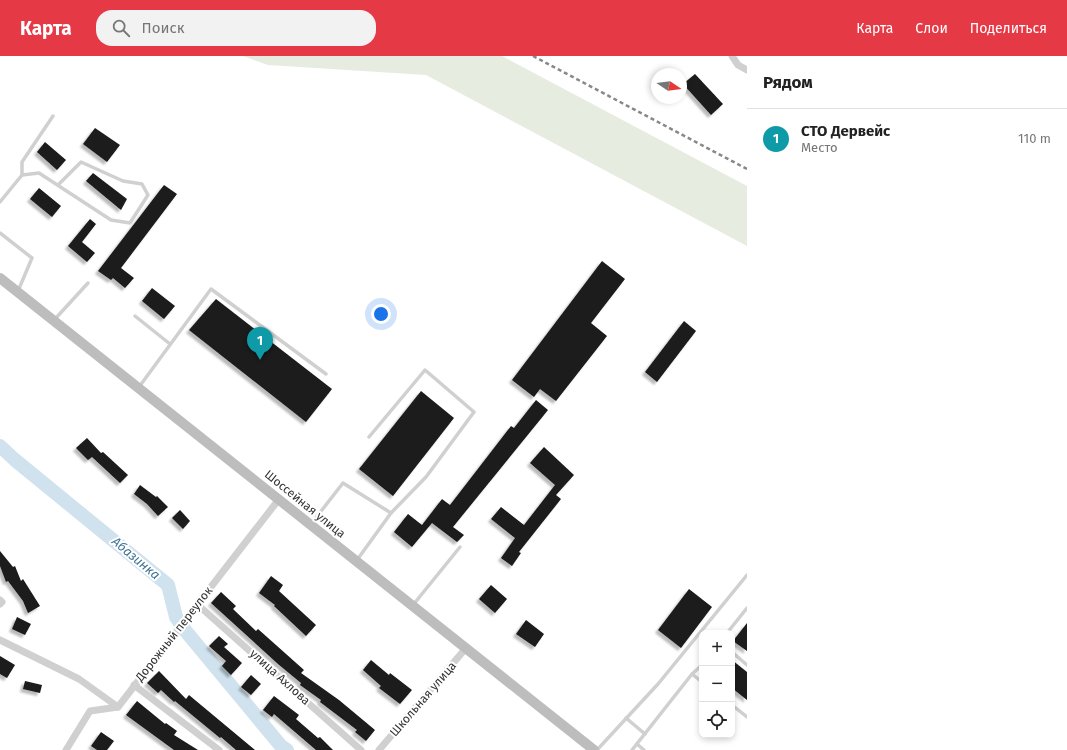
<!DOCTYPE html>
<html lang="ru">
<meta charset="utf-8">
<style>
body{margin:0;font-family:"Fira Sans",sans-serif;background:#f2f2f2;color:#222}
.controls{position:absolute;right:12px;bottom:12px;display:grid;overflow:hidden;border-radius:8px;box-shadow:0 2px 6px #0003}
.controls button{width:36px;height:36px;display:grid;place-items:center;padding:0;border:0;border-bottom:1px solid #e0e0e0;background:#fff;color:#222;font:20px sans-serif}
.compass{position:absolute;left:651px;top:12px;width:36px;height:36px;border-radius:50%;background:#fff;box-shadow:0 2px 6px #0003;rotate:103deg}
.you{position:absolute;left:381px;top:258px;width:14px;height:14px;margin:-10px;border:3px solid #fff;border-radius:50%;background:#1a73e8;box-shadow:0 0 0 6px #1a73e833}
.badge{display:grid;place-items:center;width:26px;height:26px;border-radius:50%;background:#e63946;color:#fff;font-size:13px;font-weight:700}
.pin{position:absolute;translate:-50% -33px;filter:drop-shadow(0 1px 2px #0008)}
.pin::after{content:'';position:absolute;top:21px;width:14px;height:12px;background:inherit;clip-path:polygon(0 0,100% 0,50% 100%)}
.list{margin:0;padding:0;list-style:none}
h2{display:flex;justify-content:space-between;align-items:center;height:52px;margin:0;padding:0 16px;font-size:17px}
h2 small{font-size:13px;font-weight:400;color:#767676}
.list li{display:grid;grid-template-columns:26px 1fr auto;gap:12px;align-items:center;box-sizing:border-box;height:60px;padding:0 16px;border-top:1px solid #e0e0e0}
.list b{display:block;font-size:15px;white-space:nowrap}
.list p{margin:0;font-size:13px;white-space:nowrap;color:#767676}
.list em{font-size:13px;font-style:normal;color:#767676}
.icon{flex:none;width:22px;height:22px;fill:none;stroke:currentColor;stroke-width:2;stroke-linecap:round;stroke-linejoin:round}
.map{position:relative;flex:none;width:747px;height:694px;overflow:hidden}
header{display:flex;align-items:center;gap:24px;box-sizing:border-box;height:56px;padding:0 20px;background:#e63946;color:#fff}
header strong{font-size:19px}
nav{display:flex;gap:22px;margin-inline-start:auto;font-size:14px}
.search{width:280px;height:36px;background:#f2f2f2;display:flex;align-items:center;gap:10px;box-sizing:border-box;padding:0 14px;border-radius:16px;color:#767676;font-size:15px}
main{display:flex}
aside{flex:1;background:#fff}
.map>svg:first-child{display:block}
.green{fill:#e6ecdf}
.lines{fill:none;stroke-linecap:round;stroke-linejoin:round}
.river{stroke:#cfe2ee;stroke-width:14}
.building{fill:#1a1a1a;filter:url(#shadow)}
.lane{stroke:#d0d0d0;stroke-width:3.5}
.street{stroke:#d0d0d0;stroke-width:7}
.secondary{stroke:#bdbdbd;stroke-width:10}
.rail{stroke:#888;stroke-width:2.5;stroke-dasharray:4 3;stroke-linecap:butt}
.labels{text-anchor:middle;dominant-baseline:central;stroke-width:4;stroke-linejoin:round;paint-order:stroke}
.street-label{font-size:12px;fill:#333;stroke:#fff}
.water-label{font-size:13px;font-style:italic;fill:#3f7597;stroke:#fff}
</style>
<header>
<strong>Карта</strong>
<div class="search"><svg class="icon" aria-label="search" viewBox="0 0 24 24"><circle cx="10" cy="10" r="6"/><path d="M15 15l6 6"/></svg>Поиск</div>
<nav><a>Карта</a><a>Слои</a><a>Поделиться</a></nav>
</header>
<main>
<div class="map">
<svg width="747" height="694" viewBox="0 0 747 694">
<defs>
<filter id="shadow"><feDropShadow dx="-3" dy="3" stdDeviation="1" flood-color="#0004"/></filter>
</defs>
<rect width="100%" height="100%" fill="#fff"/>
<path class="green" d="M243,0H502L747,130V190L426,19L268,9Z"/>
<g class="lines">
<path class="river" d="M0,390L15,404L168,529L176,561L184,573L281,690L287,694"/>
</g>
<g class="building">
<path d="M695,18L723,48L711,59L683,28Z"/>
<path d="M95,72L120,89L107,106L83,88Z"/>
<path d="M45,86L66,104L57,114L37,96Z"/>
<path d="M93,117L127,143L121,154L86,125Z"/>
<path d="M164,129L177,138L121,212L134,222L125,232L113,222L111,224L98,215Z"/>
<path d="M39,132L61,150L52,161L30,143Z"/>
<path d="M90,163L96,168L82,186L95,197L87,206L68,190Z"/>
<path d="M602,205L625,223L591,267L607,280L556,345L540,333L534,341L512,324Z"/>
<path d="M152,232L175,250L164,263L142,245Z"/>
<path d="M216,243L332,333L306,366L189,274Z"/>
<path d="M684,265L696,275L657,326L645,316Z"/>
<path d="M421,335L454,362L393,440L359,413Z"/>
<path d="M536,344L548,354L453,471L464,479L457,486L432,467L412,491L394,476L408,458L422,469L442,443L450,449L511,370L514,372Z"/>
<path d="M87,382L101,397L103,396L128,419L120,427L92,401L88,404L76,392Z"/>
<path d="M544,391L574,419L556,439L561,443L519,496L521,497L512,510L501,502L515,482L491,463L501,451L524,469L555,429L530,407Z"/>
<path d="M140,429L156,441L157,440L168,451L158,460L147,448L134,438Z"/>
<path d="M180,454L190,465L183,473L172,462Z"/>
<path d="M0,495L13,511L15,510L21,525L23,523L40,550L28,557L23,545L8,525L6,526L0,510Z"/>
<path d="M271,520L283,529L279,535L316,569L306,580L274,550L275,549L259,537Z"/>
<path d="M491,529L507,543L495,557L479,543Z"/>
<path d="M689,533L712,551L681,592L658,574Z"/>
<path d="M221,536L236,550L233,553L256,575L258,573L304,614L301,617L339,644L375,674L366,685L355,676L357,674L320,646L321,644L300,629L301,627L278,608L211,547Z"/>
<path d="M17,561L31,568L25,579L12,573Z"/>
<path d="M526,564L544,578L535,591L516,578Z"/>
<path d="M747,567V595L733,585Z"/>
<path d="M219,580L228,588L224,591L242,607L231,619L222,610L226,605L209,590Z"/>
<path d="M0,600L15,609L7,622L0,618Z"/>
<path d="M371,604L389,619L390,617L412,634L400,648L379,632L381,630L363,614Z"/>
<path d="M732,604L747,616V644L732,632Z"/>
<path d="M159,615L186,643L189,639L255,694H236L221,681L220,682L175,645L174,646L161,634L158,637L147,627Z"/>
<path d="M251,619L261,628L251,639L241,631Z"/>
<path d="M25,625L42,629L40,637L23,633Z"/>
<path d="M274,640L299,659L296,663L318,682L320,681L333,694H316L274,658L272,661L263,654Z"/>
<path d="M137,645L165,668L166,667L177,675L174,679L198,694H174L126,659Z"/>
<path d="M101,676L114,685L107,694H97L91,690Z"/>
</g>
<g class="lines">
<g class="lane">
<path d="M22,119L39,117L111,164L130,167L148,139L142,128L123,125L81,106L58,129"/>
<path d="M0,146L22,119V106L53,60"/>
<path d="M0,177L32,202L18,235"/>
<path d="M135,260L170,288"/>
<path d="M55,263L88,227"/>
<path d="M139,331L211,233L326,318"/>
<path d="M311,468L343,427L391,457L426,421L474,356L425,314L369,381"/>
<path d="M357,504L391,457"/>
<path d="M413,549L460,491"/>
<path d="M727,577L747,552"/>
<path d="M732,596L747,609"/>
<path d="M692,618L702,626"/>
<path d="M732,649L747,661"/>
<path d="M626,662L645,678"/>
<path d="M637,688L644,694"/>
<path d="M597,694L658,628L747,519"/>
<path d="M632,694L692,618L702,609"/>
</g>
<g class="street">
<path d="M732,0L738,9L747,14"/>
<path d="M0,544L2,546L0,548"/>
<path d="M198,549L361,694"/>
<path d="M0,584L79,623L118,651"/>
<path d="M134,629L219,694"/>
<path d="M66,694L90,655L118,651L276,447"/>
<path d="M379,694L466,592"/>
</g>
<path class="secondary" d="M0,222L594,694"/>
<path class="rail" d="M533,0L747,113"/>
</g>
<g class="labels">
<g class="street-label">
<text transform="translate(305 448) rotate(39)">Шоссейная улица</text>
<text transform="translate(174 578) rotate(-52)">Дорожный переулок</text>
<text transform="translate(280 621) rotate(42)">улица Ахлова</text>
<text transform="translate(423 643) rotate(-49)">Школьная улица</text>
</g>
<g class="water-label">
<text transform="translate(136 502) rotate(40)">Абазинка</text>
</g>
</g>
</svg>
<div class="controls">
<button>+</button>
<button>−</button>
<button><svg class="icon" aria-label="locate" viewBox="0 0 24 24"><circle cx="12" cy="12" r="6"/><path d="M12 2v4M12 18v4M2 12h4M18 12h4"/></svg></button>
</div>
<svg class="compass" viewBox="-18 -18 36 36"><path d="M0-13l5 13h-10z" fill="#e53935"/><path d="M0 13l5-13h-10z" fill="#767676"/></svg>
<div class="you"></div>
<div class="pin badge" style="left:260px;top:304px;background:#0f9aa8">1</div>
</div>
<aside>
<h2>Рядом<small></small></h2>
<ul class="list">
<li><span class="badge" style="background:#0f9aa8">1</span><div><b>СТО Дервейс</b><p>Место</p></div><em>110 m</em></li>
</ul>
</aside>
</main>
